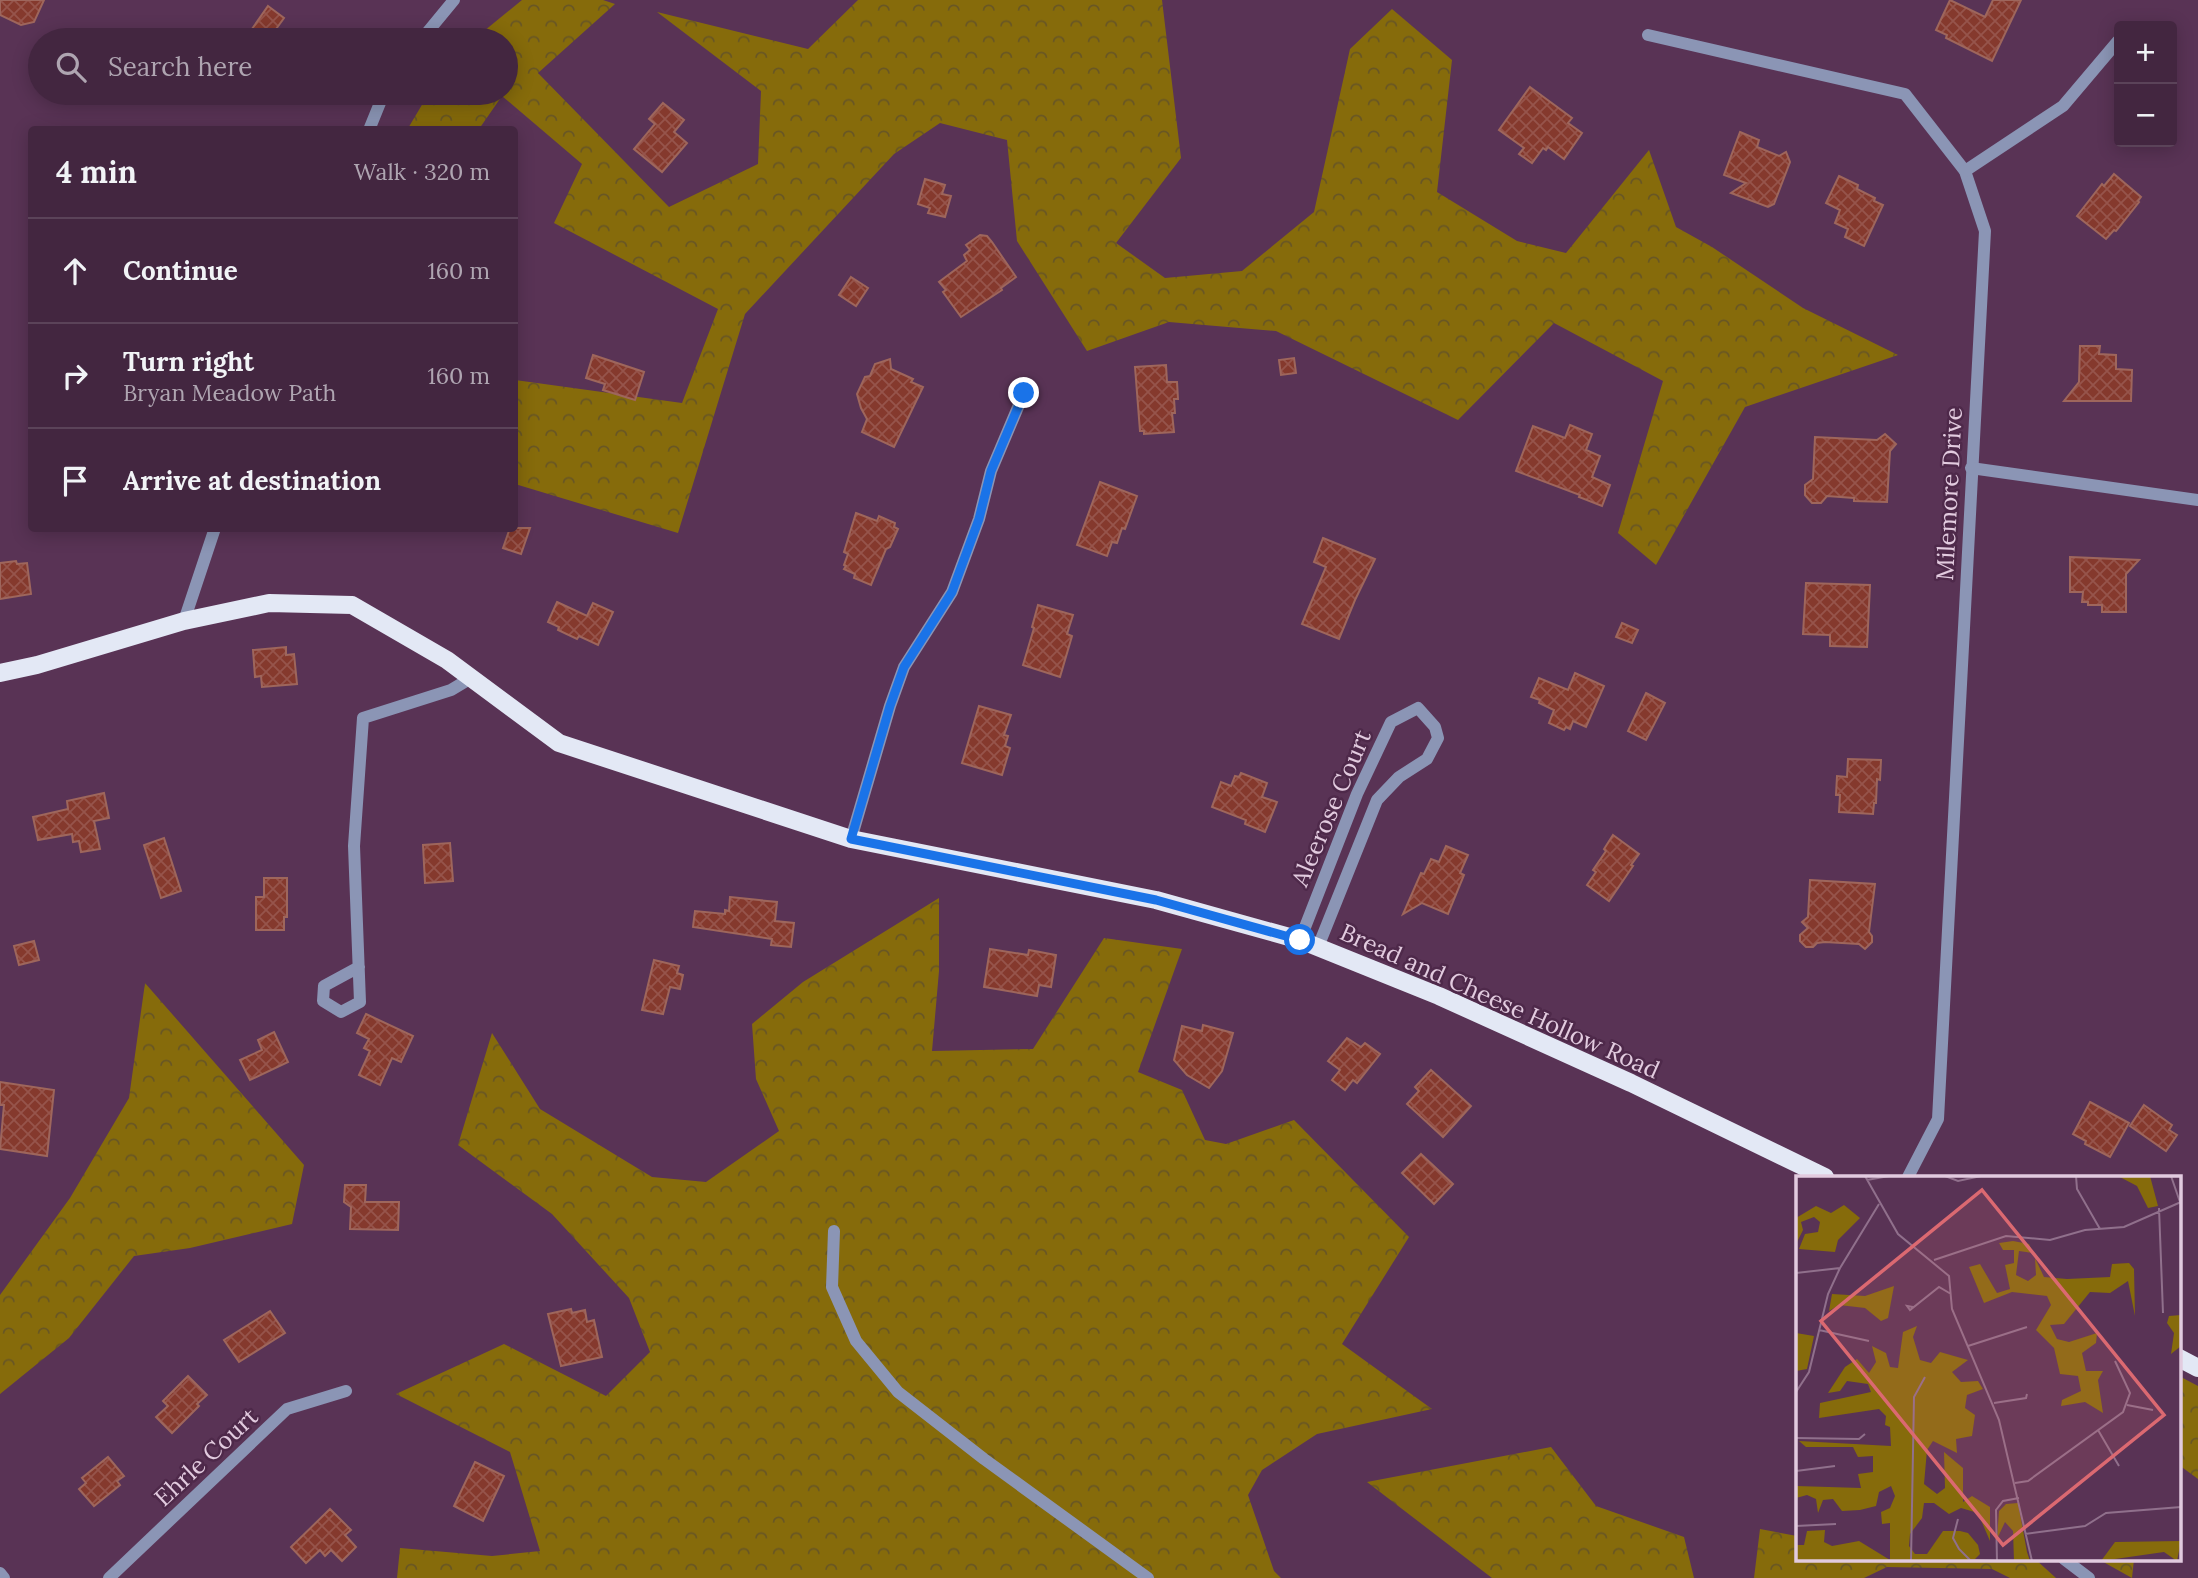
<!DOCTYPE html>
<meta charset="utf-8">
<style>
body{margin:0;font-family:Lora,serif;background:#4a2e47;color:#f1f3f6}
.controls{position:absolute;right:21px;top:21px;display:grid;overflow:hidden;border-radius:7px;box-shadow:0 4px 18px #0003}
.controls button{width:63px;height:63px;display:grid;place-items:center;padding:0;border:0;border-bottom:2px solid #5b4359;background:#432640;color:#f1f3f6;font:35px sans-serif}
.stop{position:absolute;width:21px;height:21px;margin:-16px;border:5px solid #1a73e8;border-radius:50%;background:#fff}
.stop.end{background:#1a73e8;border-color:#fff;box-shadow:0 2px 7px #0008}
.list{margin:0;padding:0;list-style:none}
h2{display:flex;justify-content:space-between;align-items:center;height:91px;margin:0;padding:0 28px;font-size:30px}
h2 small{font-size:23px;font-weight:400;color:#afa5b1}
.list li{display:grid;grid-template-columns:46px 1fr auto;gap:21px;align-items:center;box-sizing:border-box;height:105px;padding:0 28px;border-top:2px solid #5b4359}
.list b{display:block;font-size:26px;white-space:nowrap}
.list p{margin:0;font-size:23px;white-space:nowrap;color:#afa5b1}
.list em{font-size:23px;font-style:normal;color:#afa5b1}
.icon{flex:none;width:38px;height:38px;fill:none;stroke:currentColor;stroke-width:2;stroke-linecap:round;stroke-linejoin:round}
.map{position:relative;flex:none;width:2198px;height:1578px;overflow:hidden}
.search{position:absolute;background:#432640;box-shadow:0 4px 18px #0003;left:28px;top:28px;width:490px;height:77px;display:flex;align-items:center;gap:18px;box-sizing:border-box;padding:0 24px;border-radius:38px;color:#afa5b1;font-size:26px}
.panel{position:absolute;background:#432640;box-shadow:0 4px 18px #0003;left:28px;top:126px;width:490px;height:406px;border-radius:7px}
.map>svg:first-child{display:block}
.forest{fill:url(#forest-crowns)}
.building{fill:url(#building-cross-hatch);stroke:#9e665c;stroke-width:2}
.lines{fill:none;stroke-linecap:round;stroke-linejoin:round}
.minor{stroke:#8b95b5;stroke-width:12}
.major{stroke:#e3e8f5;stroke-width:18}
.route{stroke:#1a73e8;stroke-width:9}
.labels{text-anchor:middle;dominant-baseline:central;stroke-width:5;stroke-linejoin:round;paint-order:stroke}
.street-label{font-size:24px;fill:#e2cbdf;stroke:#4e294a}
.inset-road{fill:none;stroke:#90708c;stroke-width:2}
.view{fill:#db6971;fill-opacity:0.15;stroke:#db6971;stroke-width:3.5}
.inset-edge{fill:none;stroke:#e2cbdf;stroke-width:3.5}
</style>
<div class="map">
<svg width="2198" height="1578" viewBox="0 0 2198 1578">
<defs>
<pattern id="forest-crowns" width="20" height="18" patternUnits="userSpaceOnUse" patternTransform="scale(1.75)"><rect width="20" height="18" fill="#866b0b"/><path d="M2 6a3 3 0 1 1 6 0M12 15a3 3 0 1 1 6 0" fill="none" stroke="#685624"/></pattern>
<pattern id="building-cross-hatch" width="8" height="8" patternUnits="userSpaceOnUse" patternTransform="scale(1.75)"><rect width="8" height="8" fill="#85392d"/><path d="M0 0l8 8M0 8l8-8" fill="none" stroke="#96544b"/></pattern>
</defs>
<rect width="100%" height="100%" fill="#593355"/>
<g class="forest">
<path d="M522,0H603L615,4L538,73L669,207L758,164L761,91L657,12L808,49L858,0H1162L1181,158L1116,243L1165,278L1242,271L1314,212L1350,49L1392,9L1452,60L1437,192L1517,241L1566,253L1649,150L1676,227L1712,247L1803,308L1898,355L1745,407L1656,565L1618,533L1663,381L1554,323L1458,420L1276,331L1169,322L1087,351L1017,241L1007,140L940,123L894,154L745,314L678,533L515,484V380L682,403L718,309L554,223L582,164L502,96L479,129L407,130L429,93H506V40H473Z"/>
<path d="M939,898V971L932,1051L1033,1049L1104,938L1182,949L1138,1072L1182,1090L1205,1140L1226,1144L1294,1120L1409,1237L1342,1344L1432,1409L1317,1434L1262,1470L1248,1495L1274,1571L1281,1578H397L400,1548L492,1556L540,1551L510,1452L396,1394L504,1344L606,1396L650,1352L629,1298L552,1214L458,1145L492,1033L540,1109L652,1177L706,1182L779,1131L756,1079L752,1024L803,982Z"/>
<path d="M145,983L304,1165L292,1224L190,1248L134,1256L69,1338L0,1394V1295L70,1198L129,1098Z"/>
<path d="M2179,1376L2198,1386V1479L2179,1465Z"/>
<path d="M1551,1447L1596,1506L1684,1537L1694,1578H1492L1367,1482Z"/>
<path d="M1760,1529L1797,1536V1559H2035L2056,1578H2010L1992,1569L1887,1567L1864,1578H1754Z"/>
<path d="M2098,1559H2134L2132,1578Z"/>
</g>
<g class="building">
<path d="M0,0H44L34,22L21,25L0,15Z"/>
<path d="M1950,0L1985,17L1993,0H2021L1992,61L1946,38L1947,35L1936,30Z"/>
<path d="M268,6L284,18L268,40L252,29Z"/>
<path d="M1530,87L1572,118L1568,123L1582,133L1564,159L1548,147L1546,150L1543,148L1532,163L1519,154L1524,148L1499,130Z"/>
<path d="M663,103L684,120L674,132L687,143L662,172L634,149L655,124L649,119Z"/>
<path d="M1740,132L1759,140L1757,147L1779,156L1786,152L1790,162L1774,204L1768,207L1731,193L1746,183L1724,175Z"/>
<path d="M2114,174L2141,197L2138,201L2139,202L2116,231L2114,230L2106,239L2077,216L2102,184L2104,186Z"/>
<path d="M1839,176L1858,185L1857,189L1875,198L1874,201L1883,205L1864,246L1845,237L1848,229L1835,223L1840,210L1826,203Z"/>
<path d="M925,179L945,185L942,194L951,196L945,217L928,213L930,208L918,204Z"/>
<path d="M980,235L987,236L992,242L1016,277L1001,288L1002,290L961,317L943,292L946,290L939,282L967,261L964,255L970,250L966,245Z"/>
<path d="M851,277L868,288L856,306L839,295Z"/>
<path d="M2080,346H2100L2099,354L2116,355V369L2132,370L2131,401H2064L2079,382Z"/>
<path d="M593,355L644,372L635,400L603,390L605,384L586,378Z"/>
<path d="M1294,358L1296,373L1281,375L1279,360Z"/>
<path d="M890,359L891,369L913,379L911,382L923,387L894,447L862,432L867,419L861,408L857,394L865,377L870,376L875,364Z"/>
<path d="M1166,365L1167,382H1177L1178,399H1174L1175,413H1172L1174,432L1144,434V431H1140L1135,367Z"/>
<path d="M1570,425L1592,434L1586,450L1600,456L1592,477L1610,485L1602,506L1579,497L1580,495L1516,471L1533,426L1565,438Z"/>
<path d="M1885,434L1896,444L1890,451L1887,502L1854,501V498L1827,496L1821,503H1812L1805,495V485L1813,479L1815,437L1877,440Z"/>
<path d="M1100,482L1137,496L1125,529L1122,528L1117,543L1112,542L1107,556L1077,545Z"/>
<path d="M856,513L877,521L879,516L895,523L894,527L898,529L890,547L886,549L871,585L854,578L855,574L844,569L846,566L844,565L848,554L844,552Z"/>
<path d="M510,528H530L521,554L503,548Z"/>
<path d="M1323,538L1375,559L1355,600L1339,639L1302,624L1326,567L1314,562Z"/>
<path d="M2070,557L2139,560L2126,574V612H2102V605H2088V602H2082L2083,592H2070Z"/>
<path d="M16,561L17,564L27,563L31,594L0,599V563Z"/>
<path d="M1806,583L1870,585L1867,647L1830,646V635L1803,634Z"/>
<path d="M557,602L587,616L593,603L613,612L598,645L579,636L577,639L558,630L559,627L548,622Z"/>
<path d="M1038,605L1073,615L1067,634L1072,636L1060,677L1023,665L1034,628L1032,627Z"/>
<path d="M1622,623L1638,630L1632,643L1616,637Z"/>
<path d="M286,647V655L294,654L297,684L262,687L261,676L255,677L253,650Z"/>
<path d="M1575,673L1604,686L1586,727L1573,721L1570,729L1566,727L1564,730L1549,723L1554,710L1539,703L1540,700L1531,697L1539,678L1568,690Z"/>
<path d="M1646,693L1665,703L1646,740L1628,731Z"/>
<path d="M979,706L1011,715L1004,735L1008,736L1005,746L1010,748L1002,775L962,763Z"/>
<path d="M1848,759L1881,760L1880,780L1877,779L1876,803H1874L1873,814L1839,812L1840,795H1836L1837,776L1847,777Z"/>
<path d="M1241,773L1267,783L1262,797L1277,802L1265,832L1245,824L1246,820L1212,807L1221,782L1231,786L1235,776L1239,777Z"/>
<path d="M104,793L109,818L94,821L100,849L81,852L79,841L73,842L72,834L38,840L33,817L68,809L67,801Z"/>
<path d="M1613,835L1639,854L1631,865L1633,866L1609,901L1587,885L1596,872L1593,870L1606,851L1604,849Z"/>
<path d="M164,838L181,891L161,898L144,845Z"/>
<path d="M450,843L453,881L425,883L423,845Z"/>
<path d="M1446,846L1468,855L1460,873L1464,875L1448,914L1422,903L1403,914L1421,873L1424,874L1431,859L1439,862Z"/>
<path d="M264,878H287V917H284V930H256V897H264Z"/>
<path d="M1810,880L1875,884L1869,932L1872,936V942L1865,949L1859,944L1825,942L1817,943L1813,947H1806L1800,941V935L1808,928L1802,922L1808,917Z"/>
<path d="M730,897L777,902L775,921L794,923L791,947L771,945L772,939L693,927L695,911L725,914V910L729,911Z"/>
<path d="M34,941L39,960L19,965L14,946Z"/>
<path d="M990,949L1028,955L1029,950L1056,955L1051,987L1039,985L1037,996L984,987Z"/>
<path d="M654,960L679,966L677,973L683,975L680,989L670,987L663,1014L642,1010Z"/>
<path d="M366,1014L413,1036L401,1062L392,1058L380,1085L359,1075L370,1051L364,1048L369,1039L357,1033Z"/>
<path d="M1203,1025L1233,1033L1222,1071L1209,1088L1187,1075L1174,1060L1182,1026L1202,1031Z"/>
<path d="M274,1032L288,1062L250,1080L240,1060L262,1050L258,1040Z"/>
<path d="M1347,1038L1361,1047L1365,1043L1380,1054L1357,1083L1353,1080L1345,1090L1332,1080L1340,1070L1328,1061Z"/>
<path d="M1431,1070L1471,1106L1443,1137L1407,1104L1419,1091L1415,1087Z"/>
<path d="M0,1082L54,1090L47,1156L0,1149L4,1105H0Z"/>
<path d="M2090,1102L2129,1123L2110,1157L2085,1144L2086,1141L2073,1134Z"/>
<path d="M2144,1105L2172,1125L2169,1130L2177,1135L2166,1151L2130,1126Z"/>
<path d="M1421,1154L1453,1184L1434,1204L1402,1173Z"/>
<path d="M345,1185H366L365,1202H399L398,1230L350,1229L351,1207L344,1202Z"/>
<path d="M571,1309L572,1313L585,1310L587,1322L594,1320L602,1357L561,1366L548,1314Z"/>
<path d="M270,1311L285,1333L239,1362L224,1340Z"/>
<path d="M188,1376L207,1395L197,1404L199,1406L172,1433L156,1417L168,1406L163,1401Z"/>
<path d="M108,1457L124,1476L117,1481L120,1485L94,1506L79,1489L86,1483L82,1478Z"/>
<path d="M475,1462L504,1476L483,1521L454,1506Z"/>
<path d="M330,1509L351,1530L345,1535L356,1547L342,1561L331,1550L325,1556L320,1550L306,1563L291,1547Z"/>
</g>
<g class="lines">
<g class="minor">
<path d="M1648,35L1905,94L1965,171L1985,231L1938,1119L1908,1177"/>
<path d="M421,40L454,0"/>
<path d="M369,130L384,93"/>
<path d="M1965,171L2063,106L2118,41"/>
<path d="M1971,468L2198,500"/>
<path d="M184,621L215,528"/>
<path d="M851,839L890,706L904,667L952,592L979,519L991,471L1024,393"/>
<path d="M1300,940L1357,794L1391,722L1418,708L1435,727L1438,738L1427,759L1399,777L1377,800L1318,947"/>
<path d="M359,967L324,986L323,1001L341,1012L360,1002L354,846L363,718L451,690L471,678"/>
<path d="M834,1231L832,1287L856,1341L898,1392L984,1459L1148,1578"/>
<path d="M2064,1559L2089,1578"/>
<path d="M0,1573L4,1578"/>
<path d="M109,1578L287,1409L346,1391"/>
</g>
<g class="major">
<path d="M0,673L37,665L184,621L269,603L352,605L447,660L559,743L851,839L1156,900L1300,940L1439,996L1631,1083L1825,1177"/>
<path d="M2179,1358L2198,1368"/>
</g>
</g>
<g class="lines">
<path class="route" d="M1024,393L991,471L979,519L952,592L904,667L890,706L851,839L1156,900L1300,940"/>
</g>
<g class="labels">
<g class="street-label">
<text transform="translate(1949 494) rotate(-87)">Milemore Drive</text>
<text transform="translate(1331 808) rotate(-67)">Aleerose Court</text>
<text transform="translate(1500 1001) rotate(24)">Bread and Cheese Hollow Road</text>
<text transform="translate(206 1457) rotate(-43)">Ehrle Court</text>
</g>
</g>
<g transform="translate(1796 1176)">
<rect width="385" height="385" fill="#593355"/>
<path d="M322,0H354L362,30L352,32L341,10ZM48,29L64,42L42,64L39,76L3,73L9,58L22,56L24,46L18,41L5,46L7,54L0,68V42L20,30L35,37ZM217,65L233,68L237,77L223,75L220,99L232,105L240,99L239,82L248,101L271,103L314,101L316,88L333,87L338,93L339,140L332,105L314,117L294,116L268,148L254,149L261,163L273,166L301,157L300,167L286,177L290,195H307L302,204L307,237L289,226L265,230L266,224L285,215L282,200L264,198L258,172L240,154L255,129L251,120L216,116L188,127L173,91L184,88L201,117L214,113L209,89L218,87V74H207L203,67ZM98,110L92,142L85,145L69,132L43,129L33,135L36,118L69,120ZM385,139V170L375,178L378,157L371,147L373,140ZM121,150L117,161L124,184L135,187L144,176L172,184L156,196L165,206L182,205L187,213L171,219L169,232L179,239L176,260L160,263L161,277L137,265L131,274L128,308L141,318L149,312L148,276L167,292V326L176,320L194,331V365L182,337L165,332L153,338L138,327H128L126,342L114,358L113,370L119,378H131L147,355H164L172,357L182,369L184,378L177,385H0V369H8L11,355L29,354L28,366L36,370L63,365L94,384V347L86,348L85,336L94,332L99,320L95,310L83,316L80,330L64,334L46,335L37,323L27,324L22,337L20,323L11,319L0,322V310L65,312L62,298L77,296V280L62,281L57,271H10L3,265L95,270L94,251L89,249L90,240L83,233L23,242L24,227L75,216L72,208L51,205L44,215L32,217L49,191L61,183L73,197L80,186L76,170L90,177L94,191L102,192L107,156ZM0,157L18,160L11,193L0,195ZM222,327L231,376L234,385H218L217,355L209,346L201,363L203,335L210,328ZM385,365L381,385L368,376L305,385L319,366Z" fill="#866b0b"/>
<path class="inset-road" d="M69,0L102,58L153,100L156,133L203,244L236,385M149,0L162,5L185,0M280,0L281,13L304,53M375,0L384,26M71,4L93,0M363,32L367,137M138,84L210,60L254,64L289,54L328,51L385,26M0,97L44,92L83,28M117,131L111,130L114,134L143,111L155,118M23,154L73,165M172,170L231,151M0,216L13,196L32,118L44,92M198,227L230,222L231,218M331,229L357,234M302,254L323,290M0,262L63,263L69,258M0,295L39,290M219,307L232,305L327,236L334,217L319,185M162,343L157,362L163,373L174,384L199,385M0,350L40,348M229,358L289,350L310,337L385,331M115,385L118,221L129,201M201,385L200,334L207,325L223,322"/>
<path class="view" d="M186,14L368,239L207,369L25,145Z"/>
<rect width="385" height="385" class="inset-edge"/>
</g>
</svg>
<div class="controls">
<button>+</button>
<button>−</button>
</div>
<div class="stop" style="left:1300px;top:940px"></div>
<div class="stop end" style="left:1024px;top:393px"></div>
<div class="search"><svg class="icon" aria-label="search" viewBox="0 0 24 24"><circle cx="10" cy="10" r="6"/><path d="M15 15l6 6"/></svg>Search here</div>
<section class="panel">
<h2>4 min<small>Walk · 320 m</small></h2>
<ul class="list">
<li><svg class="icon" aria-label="ahead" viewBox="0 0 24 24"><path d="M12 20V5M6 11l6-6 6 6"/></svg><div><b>Continue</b></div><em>160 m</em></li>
<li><svg class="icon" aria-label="right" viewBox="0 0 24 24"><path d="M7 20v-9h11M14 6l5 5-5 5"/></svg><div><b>Turn right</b><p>Bryan Meadow Path</p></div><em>160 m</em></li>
<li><svg class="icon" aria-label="arrive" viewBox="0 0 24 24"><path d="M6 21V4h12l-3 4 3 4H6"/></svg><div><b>Arrive at destination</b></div></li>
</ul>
</section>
</div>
